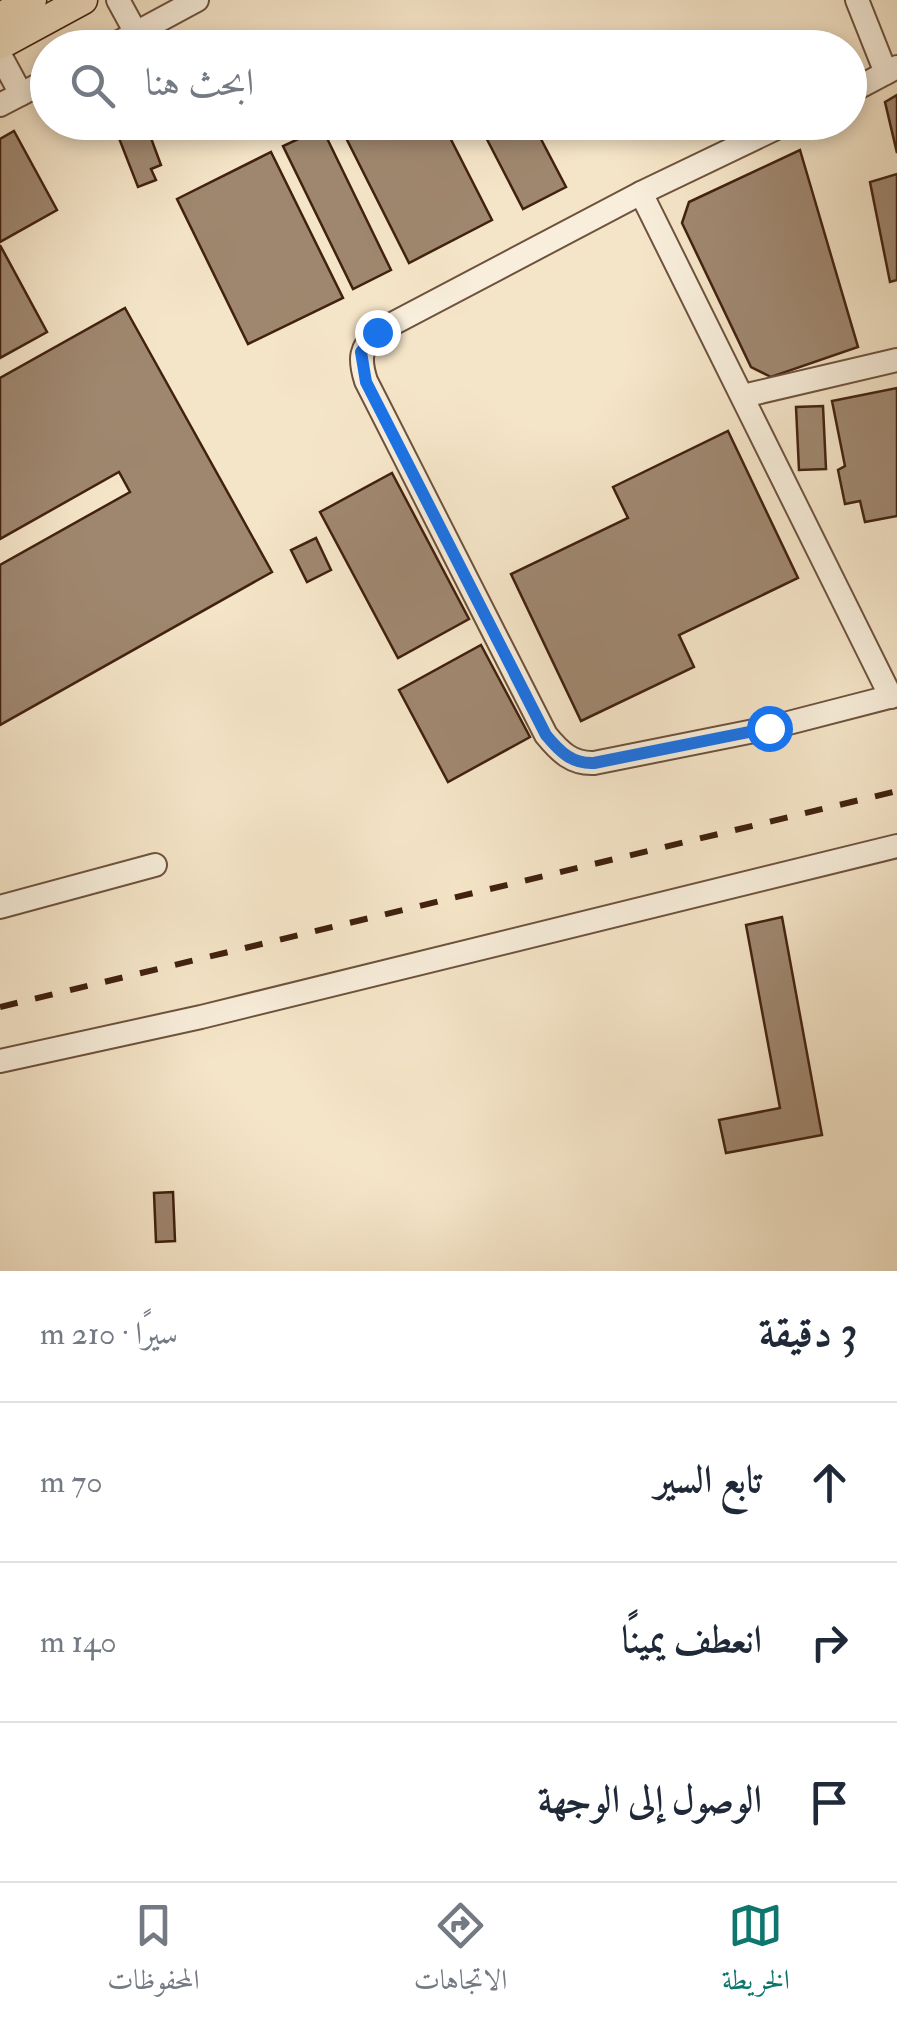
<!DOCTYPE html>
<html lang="ar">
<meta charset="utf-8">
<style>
body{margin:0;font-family:"IM FELL Double Pica",Amiri,serif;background:#f2f2f3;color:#1f2937;direction:rtl}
.stop{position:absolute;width:30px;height:30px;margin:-22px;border:8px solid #1a73e8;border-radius:50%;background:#fff}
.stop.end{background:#1a73e8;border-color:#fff;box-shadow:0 2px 10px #0008}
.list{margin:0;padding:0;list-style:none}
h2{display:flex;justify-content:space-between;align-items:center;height:130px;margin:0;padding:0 40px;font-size:42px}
h2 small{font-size:32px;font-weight:400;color:#747a83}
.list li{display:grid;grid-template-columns:65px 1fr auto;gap:30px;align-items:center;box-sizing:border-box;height:160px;padding:0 40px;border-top:2px solid #e0e1e3}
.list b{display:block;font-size:38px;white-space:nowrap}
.list em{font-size:32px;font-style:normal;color:#747a83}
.icon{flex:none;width:55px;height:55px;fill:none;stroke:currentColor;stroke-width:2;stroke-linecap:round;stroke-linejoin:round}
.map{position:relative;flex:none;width:897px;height:1271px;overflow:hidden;direction:ltr}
.search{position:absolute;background:#fff;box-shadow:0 5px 15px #0003;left:30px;right:30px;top:30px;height:110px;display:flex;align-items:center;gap:25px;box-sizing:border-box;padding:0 35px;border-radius:55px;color:#747a83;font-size:38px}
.sheet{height:610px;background:#fff}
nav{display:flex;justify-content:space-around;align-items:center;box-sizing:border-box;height:140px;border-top:2px solid #e0e1e3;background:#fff;font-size:28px;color:#747a83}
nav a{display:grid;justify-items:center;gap:5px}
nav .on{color:#0f766e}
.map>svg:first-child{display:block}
.building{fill:#9f876f;stroke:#41210f;stroke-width:2.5}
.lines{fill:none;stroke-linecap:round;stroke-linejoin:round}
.minor-casing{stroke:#6e523d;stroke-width:26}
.major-casing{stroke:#41210f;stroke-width:31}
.minor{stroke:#f8eedb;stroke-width:22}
.major{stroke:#f5e5c8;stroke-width:28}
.rail{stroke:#41210f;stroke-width:6;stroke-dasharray:18 18;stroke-linecap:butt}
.route{stroke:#1a73e8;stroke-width:12}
</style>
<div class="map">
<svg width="897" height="1271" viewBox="0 0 897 1271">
<rect width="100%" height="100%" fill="#f5e5c8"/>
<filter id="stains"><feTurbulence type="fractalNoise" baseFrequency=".002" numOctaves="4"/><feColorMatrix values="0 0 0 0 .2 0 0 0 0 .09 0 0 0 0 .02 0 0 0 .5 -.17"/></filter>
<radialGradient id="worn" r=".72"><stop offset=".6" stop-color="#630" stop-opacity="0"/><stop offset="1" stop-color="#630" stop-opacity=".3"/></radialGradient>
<g class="building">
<path d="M897,95V153L885,102Z"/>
<path d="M128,122H145L161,165L151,169L156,180L138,187L115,128Z"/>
<path d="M338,122H442L492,220L409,263Z"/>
<path d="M478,122H532L566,187L523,209Z"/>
<path d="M322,128L391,270L353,289L283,146Z"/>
<path d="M14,131L57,210L0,242V139Z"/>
<path d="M800,150L858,347L771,377L751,367L682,223L689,202Z"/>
<path d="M271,152L343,298L248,344L177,199Z"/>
<path d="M897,174V280L890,282L870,182Z"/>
<path d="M0,245L47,332L0,358Z"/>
<path d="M125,308L272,572L0,725V565L130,492L119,472L0,539V378Z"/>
<path d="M897,388V516L865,522L860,501L845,504L838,470L845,466L832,401Z"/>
<path d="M823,406L826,469L799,470L796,407Z"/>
<path d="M728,431L798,578L679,635L694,667L581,721L511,574L628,518L613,487Z"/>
<path d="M392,473L469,619L398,658L320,512Z"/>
<path d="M316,538L331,570L307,582L291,550Z"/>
<path d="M481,645L530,737L448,782L399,690Z"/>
<path d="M782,917L822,1135L726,1153L719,1120L780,1108L746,925Z"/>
<path d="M173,1192L175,1241L156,1242L154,1193Z"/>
</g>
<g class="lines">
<g class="minor-casing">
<g id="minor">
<path d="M118,0L136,33"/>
<path d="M857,0L886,73"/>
<path d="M108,48L197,0"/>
<path d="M0,55L21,94"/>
<path d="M850,92L897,67"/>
<path d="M0,105L48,80"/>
<path d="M789,122L641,193L377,332C360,348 359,359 366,381L546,735C560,752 572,764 594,763L769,728L897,695"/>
<path d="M641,193L891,697"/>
<path d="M743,396L897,360"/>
<path d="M0,907L155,865"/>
<path d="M0,1061L201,1017L897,846"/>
</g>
</g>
<g class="major-casing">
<g id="major">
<path d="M0,17L32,0"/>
<path d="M0,45L83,0"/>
</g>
</g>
<use href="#minor" class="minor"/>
<use href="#major" class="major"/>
<path class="rail" d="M0,1007L897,791"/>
</g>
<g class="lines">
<path class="route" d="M377,332L361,352L366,382L546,735C560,752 572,764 594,763L769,728"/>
</g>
<rect width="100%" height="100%" filter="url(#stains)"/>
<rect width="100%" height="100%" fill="url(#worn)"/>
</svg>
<div class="stop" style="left:769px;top:728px"></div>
<div class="stop end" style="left:377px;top:332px"></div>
<div class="search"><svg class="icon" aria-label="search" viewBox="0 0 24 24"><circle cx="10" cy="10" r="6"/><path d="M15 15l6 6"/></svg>ابحث هنا</div>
</div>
<section class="sheet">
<h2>3 دقيقة<small>سيرًا · 210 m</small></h2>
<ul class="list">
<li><svg class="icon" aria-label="ahead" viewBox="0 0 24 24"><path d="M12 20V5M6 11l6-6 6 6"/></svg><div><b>تابع السير</b></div><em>70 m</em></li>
<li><svg class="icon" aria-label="right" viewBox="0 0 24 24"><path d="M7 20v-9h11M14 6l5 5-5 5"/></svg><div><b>انعطف يمينًا</b></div><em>140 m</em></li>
<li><svg class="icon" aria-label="arrive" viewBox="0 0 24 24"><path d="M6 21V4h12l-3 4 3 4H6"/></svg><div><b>الوصول إلى الوجهة</b></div></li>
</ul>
</section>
<nav>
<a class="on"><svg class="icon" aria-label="map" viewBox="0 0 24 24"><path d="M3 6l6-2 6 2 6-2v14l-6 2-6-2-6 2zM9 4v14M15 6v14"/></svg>الخريطة</a>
<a><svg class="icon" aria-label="directions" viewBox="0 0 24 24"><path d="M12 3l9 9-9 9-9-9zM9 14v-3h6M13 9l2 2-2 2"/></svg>الاتجاهات</a>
<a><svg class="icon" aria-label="saved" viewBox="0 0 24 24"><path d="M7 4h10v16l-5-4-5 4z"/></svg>المحفوظات</a>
</nav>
